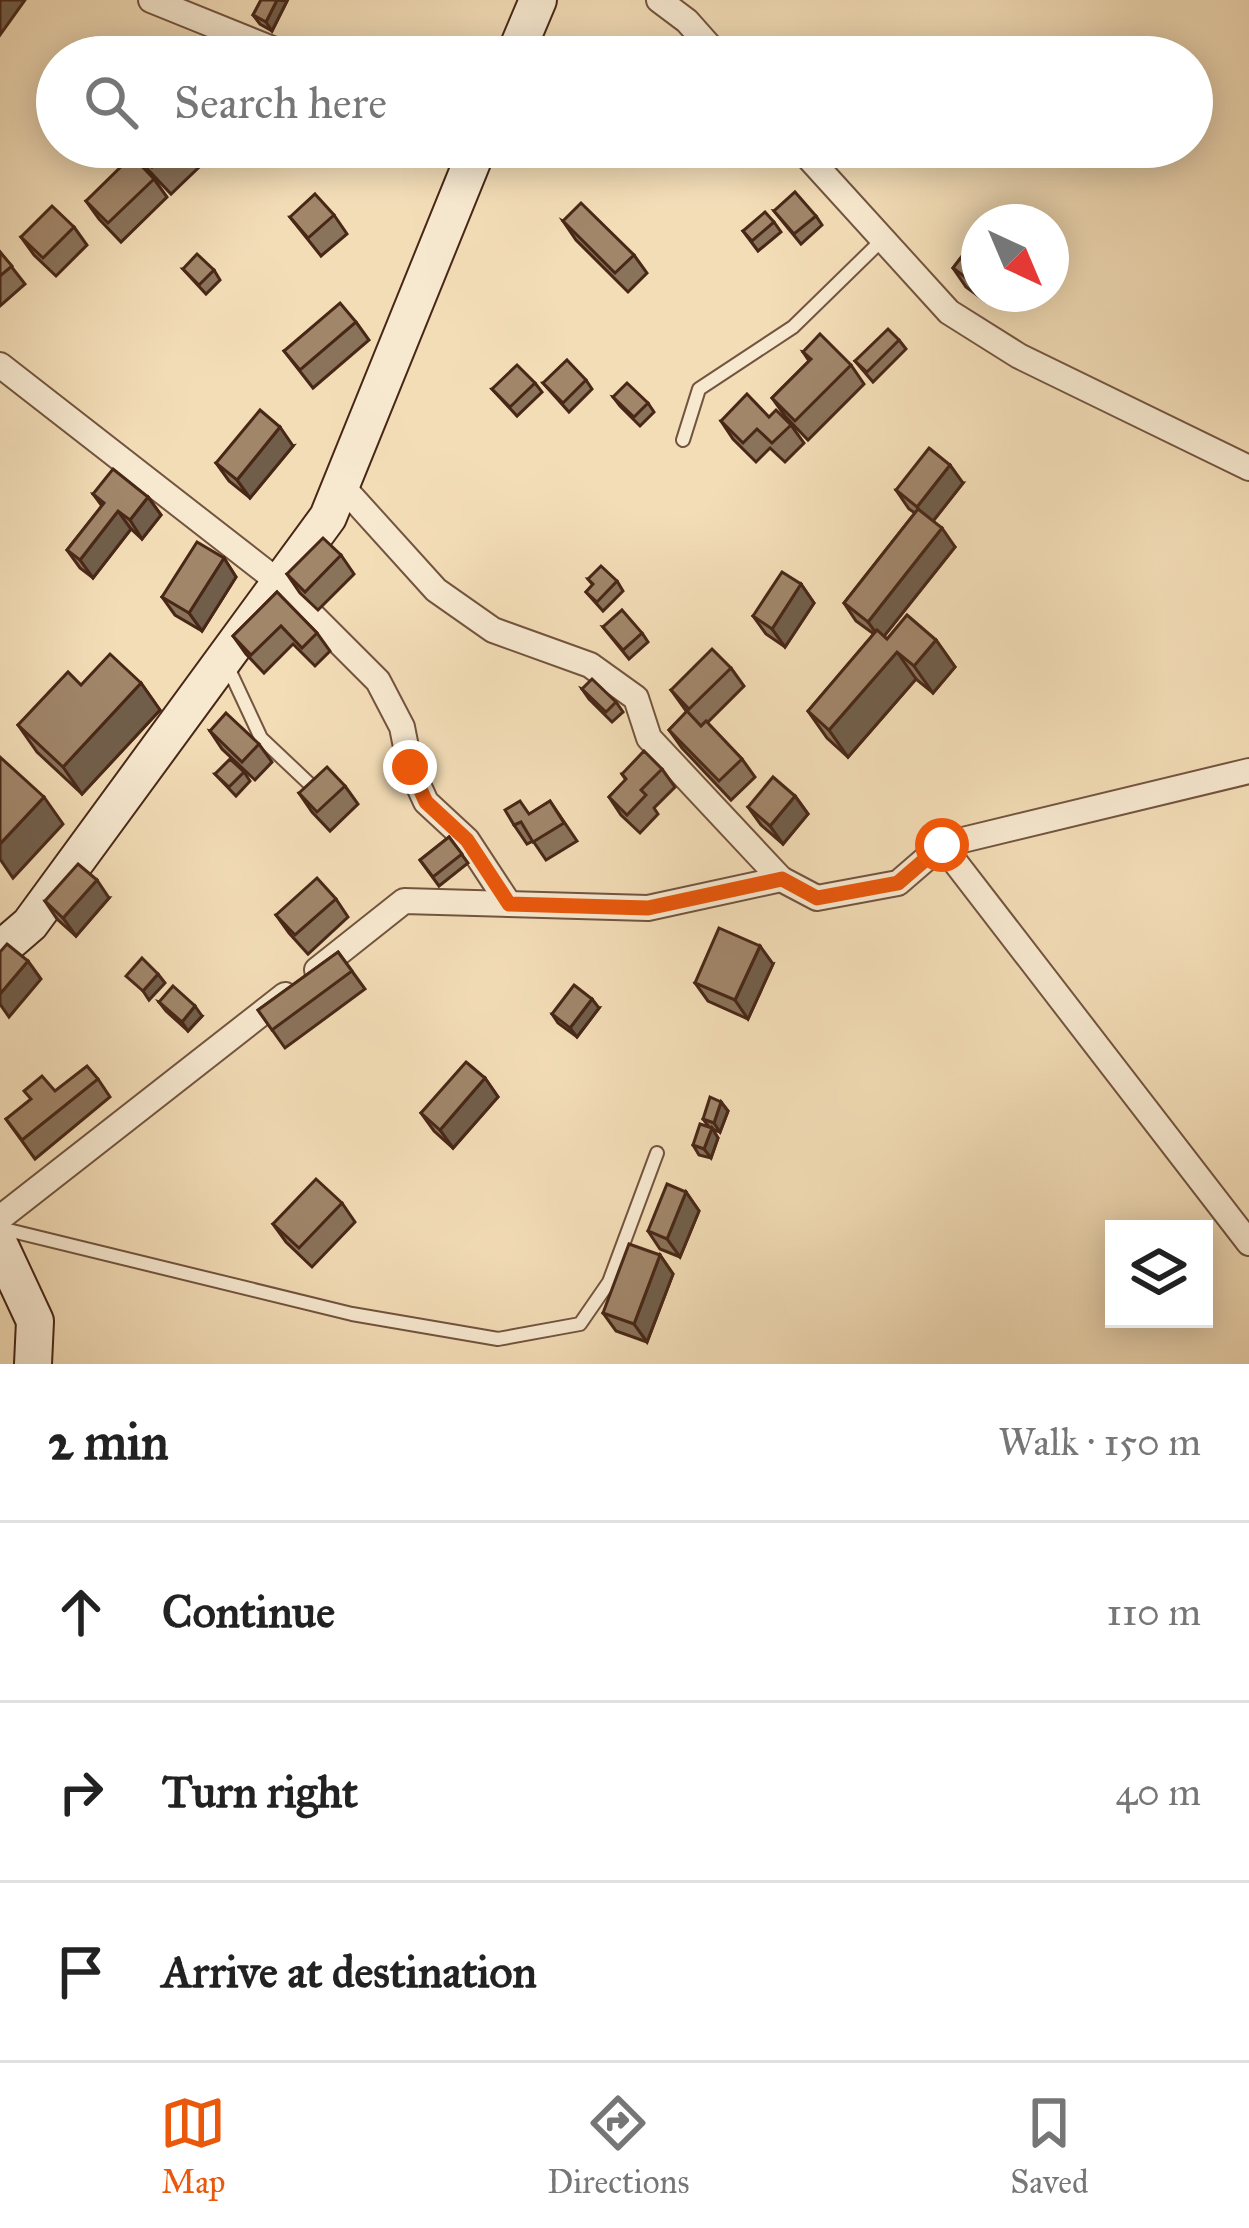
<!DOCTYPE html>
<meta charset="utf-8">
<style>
body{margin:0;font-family:"IM FELL Great Primer",serif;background:#f2f2f2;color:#222}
.controls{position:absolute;right:36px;bottom:36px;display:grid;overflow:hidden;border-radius:0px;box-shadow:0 6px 30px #0003}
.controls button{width:108px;height:108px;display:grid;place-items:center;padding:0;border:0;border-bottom:3px solid #e0e0e0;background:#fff;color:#222;font:60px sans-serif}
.compass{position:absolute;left:961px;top:204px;width:108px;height:108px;border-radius:50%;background:#fff;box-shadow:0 6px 30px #0003;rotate:136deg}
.stop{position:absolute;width:36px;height:36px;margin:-27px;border:9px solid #ea580c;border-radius:50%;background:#fff}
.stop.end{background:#ea580c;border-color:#fff;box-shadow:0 3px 12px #0008}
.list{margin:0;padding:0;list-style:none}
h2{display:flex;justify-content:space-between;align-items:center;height:156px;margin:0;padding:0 48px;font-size:51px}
h2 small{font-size:39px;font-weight:400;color:#767676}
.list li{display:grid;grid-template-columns:78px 1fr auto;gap:36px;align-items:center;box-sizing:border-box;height:180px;padding:0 48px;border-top:3px solid #e0e0e0}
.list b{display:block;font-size:45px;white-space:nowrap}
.list em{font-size:39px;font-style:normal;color:#767676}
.icon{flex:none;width:66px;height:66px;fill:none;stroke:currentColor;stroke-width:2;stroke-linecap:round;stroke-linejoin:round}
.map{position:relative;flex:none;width:1249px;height:1364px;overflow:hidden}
.search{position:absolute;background:#fff;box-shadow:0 6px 30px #0003;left:36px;right:36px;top:36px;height:132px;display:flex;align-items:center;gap:30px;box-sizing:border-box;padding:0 42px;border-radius:66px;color:#767676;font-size:45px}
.sheet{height:696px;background:#fff}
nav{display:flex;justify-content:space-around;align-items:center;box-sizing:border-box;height:168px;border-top:3px solid #e0e0e0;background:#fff;font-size:33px;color:#767676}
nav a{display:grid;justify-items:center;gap:6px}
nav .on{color:#ea580c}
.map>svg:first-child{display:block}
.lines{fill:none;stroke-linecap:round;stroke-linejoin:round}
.lane-casing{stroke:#73543f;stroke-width:16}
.street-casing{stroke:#73543f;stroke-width:28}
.secondary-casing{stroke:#482717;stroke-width:40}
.lane{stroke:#f7e9d0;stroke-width:12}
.street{stroke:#f7e9d0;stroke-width:24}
.secondary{stroke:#f7e9d0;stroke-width:36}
.wall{fill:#8a735b;stroke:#482717;stroke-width:3}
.shaded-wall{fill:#715e4a;stroke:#482717;stroke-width:3}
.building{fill:#a1866a;stroke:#482717;stroke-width:3}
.route{stroke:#ea580c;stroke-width:15}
</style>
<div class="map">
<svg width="1249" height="1364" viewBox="0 0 1249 1364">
<rect width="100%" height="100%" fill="#f3ddb7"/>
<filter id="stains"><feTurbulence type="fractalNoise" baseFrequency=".00167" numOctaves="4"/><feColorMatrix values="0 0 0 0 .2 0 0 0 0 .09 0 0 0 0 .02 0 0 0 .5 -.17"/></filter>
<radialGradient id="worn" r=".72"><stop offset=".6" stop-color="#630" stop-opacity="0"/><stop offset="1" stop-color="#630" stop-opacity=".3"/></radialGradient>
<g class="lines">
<g class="lane-casing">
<g id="lane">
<path d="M683,440L699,389L793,327L882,240"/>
<path d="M226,663L261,738L317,791"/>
<path d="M0,1228L352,1314L498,1339L580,1324L609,1282L657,1153"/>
</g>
</g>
<g class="street-casing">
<g id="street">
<path d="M151,0L292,57"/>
<path d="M659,0L687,21L719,57"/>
<path d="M799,147L949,312L1019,356L1249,468"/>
<path d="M0,365L280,583L378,681L402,727L410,767L426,802L467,840L509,904"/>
<path d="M341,485L436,590L493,630L590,665L636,698L649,738L781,879"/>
<path d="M942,845L1249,1243"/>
<path d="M317,970L404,901L648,908L781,879L817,898L898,883L942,845L1249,771"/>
<path d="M0,1218L285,995"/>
</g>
</g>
<g class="secondary-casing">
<g id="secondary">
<path d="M514,57L538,0"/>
<path d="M0,950L30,924L328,517L478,147"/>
<path d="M0,1246L35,1321L33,1364"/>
</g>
</g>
<use href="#lane" class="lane"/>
<use href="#street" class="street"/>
<use href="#secondary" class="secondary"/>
</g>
<g class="wall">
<path d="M261,0L287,1L272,31L260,24L253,15Z"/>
<path d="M130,147H220L171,194L139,160Z"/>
<path d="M858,147H883L875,159Z"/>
<path d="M154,179L167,197L121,242L99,219L86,201Z"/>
<path d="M774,211L816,216L822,225L801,244Z"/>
<path d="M334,215L347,234L321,256L290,217Z"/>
<path d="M563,221L634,255L647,273L628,292L576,240Z"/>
<path d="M774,222L781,232L758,251L743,231Z"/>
<path d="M74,227L87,245L56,276L34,255L21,237Z"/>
<path d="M979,234V294H991L985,301L966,287L953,268Z"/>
<path d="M0,252L25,284L0,306Z"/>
<path d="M183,269L214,270L220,280L206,294Z"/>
<path d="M356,322L369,340L313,388L284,351Z"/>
<path d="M899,340L906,349L873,382L855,361Z"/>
<path d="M803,352L851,365L864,384L808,440L785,416L772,398L809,361Z"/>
<path d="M586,380L592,389L569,412L543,383Z"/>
<path d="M535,383L542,392L517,416L492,389Z"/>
<path d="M613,397L648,403L654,412L640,426L620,406Z"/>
<path d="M769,417L791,425L804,443L785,462L770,448L756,462L733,439L721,421Z"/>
<path d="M293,446L250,498L229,481L216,463Z"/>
<path d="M963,483L933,521L955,547L884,636L887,639L936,640L955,667L933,693L916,679L848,757L827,738L808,711L874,634L856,621L844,603L915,513L909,509L896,490Z"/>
<path d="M93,494L148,497L161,515L142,539L131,529L93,578L80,568L67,550L102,506Z"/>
<path d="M341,555L354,574L318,610L300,593L287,574Z"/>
<path d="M224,558L236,577L202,631L175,615L162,597Z"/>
<path d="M588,579L617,581L623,591L603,611L586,592L593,585Z"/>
<path d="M801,584L814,603L785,647L766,634L753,616Z"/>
<path d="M277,592L317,633L330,651L315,666L293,644L264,673L246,654L233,636Z"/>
<path d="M603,627L642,633L648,642L629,659Z"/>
<path d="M731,668L744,686L707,723L742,759L755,777L731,800L682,748L669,730L687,712L671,690Z"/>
<path d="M141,683L160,710L82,794L37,752L18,725L81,685Z"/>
<path d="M582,689L616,702L623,712L612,722L589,699Z"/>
<path d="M210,731L259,744L272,762L255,780L222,749Z"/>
<path d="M662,769L675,787L654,808L658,814L640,833L621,815L609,797L626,780L622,774Z"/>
<path d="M244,772L250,781L236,796L215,774Z"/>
<path d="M345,786L358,804L330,831L312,812L299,793Z"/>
<path d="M795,796L808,814L783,844L761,825L748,807Z"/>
<path d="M550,801L577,841L546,860L533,841L527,844L514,825Z"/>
<path d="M449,837L468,863L439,886L420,860Z"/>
<path d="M109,898L76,936L57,919L45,901Z"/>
<path d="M336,899L348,917L308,954L289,933L276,915Z"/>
<path d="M338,952L365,989L285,1048L258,1010Z"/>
<path d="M773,964L748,1019L708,1001L695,983Z"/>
<path d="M159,1002L202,1016L188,1031L166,1011Z"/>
<path d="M599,1008L577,1037L558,1023L552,1014Z"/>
<path d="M485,1078L498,1097L453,1148L434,1131L421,1113Z"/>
<path d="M98,1079L110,1097L35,1159L6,1119L55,1091Z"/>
<path d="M721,1102L728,1111L720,1132L712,1129L718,1138L711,1158L699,1155L693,1145L709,1127L703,1119Z"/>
<path d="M686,1192L699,1211L680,1257L660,1249L648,1231Z"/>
<path d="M342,1203L355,1222L312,1267L286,1242L273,1224Z"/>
<path d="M660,1255L673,1274L647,1342L616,1331L603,1313Z"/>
</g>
<g class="shaded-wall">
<path d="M0,0H25L0,35Z"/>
<path d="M277,0L287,1L272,31L266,22Z"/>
<path d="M867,147H883L875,159Z"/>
<path d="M979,274V292L973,283Z"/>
<path d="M280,427L293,446L250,498L237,480Z"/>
<path d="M950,465L963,483L930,525L917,507Z"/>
<path d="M148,497L161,515L142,539L130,520Z"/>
<path d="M118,511L131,529L93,578L80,560Z"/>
<path d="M942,528L955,547L881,640L868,622Z"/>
<path d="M224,558L236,577L202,631L189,613Z"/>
<path d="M801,584L814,603L785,647L772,629Z"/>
<path d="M936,640L955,667L933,693L914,666Z"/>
<path d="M897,652L916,679L848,757L829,730Z"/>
<path d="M141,683L160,710L82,794L63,767Z"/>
<path d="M795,796L808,814L783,844L770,826Z"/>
<path d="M44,797L63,824L13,878L0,859V844Z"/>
<path d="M97,880L109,898L76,936L63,918Z"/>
<path d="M760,946L773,964L748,1019L735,1000Z"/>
<path d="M28,961L41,979L9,1017L0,1004V994Z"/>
<path d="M158,974L165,983L149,1000L143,991Z"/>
<path d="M592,999L599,1008L577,1037L570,1028Z"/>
<path d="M195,1006L202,1016L188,1031L182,1022Z"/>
<path d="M485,1078L498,1097L453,1148L440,1130Z"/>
<path d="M721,1102L728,1111L720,1132L714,1123Z"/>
<path d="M712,1128L718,1138L711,1158L704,1149Z"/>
<path d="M686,1192L699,1211L680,1257L667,1239Z"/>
<path d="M660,1255L673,1274L647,1342L634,1324Z"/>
</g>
<g class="building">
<path d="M261,0H277L266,22L253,15Z"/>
<path d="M218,46L233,57H210Z"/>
<path d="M133,147H172L152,167Z"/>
<path d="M132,156L154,179L108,223L86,201Z"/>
<path d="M795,192L816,216L794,234L774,211Z"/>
<path d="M315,194L334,215L308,238L290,217Z"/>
<path d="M581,203L634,255L615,273L563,221Z"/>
<path d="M52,206L74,227L43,258L21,237Z"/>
<path d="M765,212L774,222L752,241L743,231Z"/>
<path d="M979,234V274L973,283L953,268Z"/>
<path d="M0,252L12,266L0,276Z"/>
<path d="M197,254L214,270L199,285L183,269Z"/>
<path d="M340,303L356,322L300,370L284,351Z"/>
<path d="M888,329L899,340L867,372L855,361Z"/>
<path d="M820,334L851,365L795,421L772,398L811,359L803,352Z"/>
<path d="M567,360L586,380L563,403L543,383Z"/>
<path d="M517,365L535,383L510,407L492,389Z"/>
<path d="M627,383L648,403L634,417L613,397Z"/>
<path d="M747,394L769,417L776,410L791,425L772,443L757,429L743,443L721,421Z"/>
<path d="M260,410L280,427L237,480L216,463Z"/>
<path d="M929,448L950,465L917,507L896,490Z"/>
<path d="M113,469L148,497L130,520L118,511L80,560L67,550L104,503L93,494Z"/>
<path d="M918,509L942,528L868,622L844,603Z"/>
<path d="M323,538L341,555L305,592L287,574Z"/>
<path d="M197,542L224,558L189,613L162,597Z"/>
<path d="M601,566L617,581L597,602L586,592L593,584L588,579Z"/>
<path d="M782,572L801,584L772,629L753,616Z"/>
<path d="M277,592L317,633L302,648L281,626L251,655L233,636Z"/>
<path d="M622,610L642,633L623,650L603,627Z"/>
<path d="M907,615L936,640L914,666L897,652L829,730L808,711L877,630L887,639Z"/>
<path d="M712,649L731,668L689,709L671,690Z"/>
<path d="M110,654L141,683L63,767L18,725L68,672L81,685Z"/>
<path d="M592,679L616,702L606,712L582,689Z"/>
<path d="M687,711L701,726L706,721L742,759L719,781L669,730Z"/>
<path d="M226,713L259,744L242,762L210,731Z"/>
<path d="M644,751L662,769L641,790L646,795L627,815L609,797L626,779L622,774Z"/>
<path d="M0,757L44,797L0,844Z"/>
<path d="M230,759L244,772L229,787L215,774Z"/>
<path d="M327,767L345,786L317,812L299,793Z"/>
<path d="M773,777L795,796L770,826L748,807Z"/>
<path d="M520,801L529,814L550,801L564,823L533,842L521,822L514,825L505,810Z"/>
<path d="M449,837L462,854L433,877L420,860Z"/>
<path d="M78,864L97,880L63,918L45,901Z"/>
<path d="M317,878L336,899L295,935L276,915Z"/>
<path d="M719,928L760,946L735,1000L695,983Z"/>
<path d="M7,944L28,961L0,994V952Z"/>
<path d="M338,952L352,971L272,1030L258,1010Z"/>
<path d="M142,958L158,974L143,991L126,976Z"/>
<path d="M574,985L592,999L570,1028L552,1014Z"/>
<path d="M173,986L195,1006L182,1022L159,1002Z"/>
<path d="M466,1062L485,1078L440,1130L421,1113Z"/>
<path d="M87,1066L98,1079L22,1140L6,1119L31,1099L24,1091L42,1076L55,1091Z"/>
<path d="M710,1097L721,1102L714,1123L703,1119Z"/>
<path d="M700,1124L712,1128L704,1149L693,1145Z"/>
<path d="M316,1179L342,1203L299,1248L273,1224Z"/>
<path d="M667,1184L686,1192L667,1239L648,1231Z"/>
<path d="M629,1244L660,1255L634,1324L603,1313Z"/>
</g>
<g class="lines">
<path class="route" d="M410,767L426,802L467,840L509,904L648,908L782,879L817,898L898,883L942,845"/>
</g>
<rect width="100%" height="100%" filter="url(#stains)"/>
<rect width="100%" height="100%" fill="url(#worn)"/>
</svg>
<div class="controls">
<button><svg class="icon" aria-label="layers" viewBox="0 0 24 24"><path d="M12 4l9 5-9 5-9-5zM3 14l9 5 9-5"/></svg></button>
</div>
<svg class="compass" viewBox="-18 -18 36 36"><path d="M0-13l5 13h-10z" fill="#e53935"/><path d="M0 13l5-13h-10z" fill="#767676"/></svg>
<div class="stop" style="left:942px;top:845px"></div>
<div class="stop end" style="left:410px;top:767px"></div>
<div class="search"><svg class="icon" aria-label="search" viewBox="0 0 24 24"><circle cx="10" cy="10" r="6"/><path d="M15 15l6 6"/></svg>Search here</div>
</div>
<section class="sheet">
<h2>2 min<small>Walk · 150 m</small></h2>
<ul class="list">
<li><svg class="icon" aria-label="ahead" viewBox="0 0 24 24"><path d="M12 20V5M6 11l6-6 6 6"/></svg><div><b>Continue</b></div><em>110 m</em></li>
<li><svg class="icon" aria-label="right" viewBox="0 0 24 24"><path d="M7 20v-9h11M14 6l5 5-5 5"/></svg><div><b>Turn right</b></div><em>40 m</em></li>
<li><svg class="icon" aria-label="arrive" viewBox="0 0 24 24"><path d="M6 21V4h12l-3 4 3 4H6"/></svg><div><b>Arrive at destination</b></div></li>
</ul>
</section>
<nav>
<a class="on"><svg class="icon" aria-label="map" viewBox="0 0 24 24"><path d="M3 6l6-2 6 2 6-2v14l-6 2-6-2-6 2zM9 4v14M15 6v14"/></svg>Map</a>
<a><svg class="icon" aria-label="directions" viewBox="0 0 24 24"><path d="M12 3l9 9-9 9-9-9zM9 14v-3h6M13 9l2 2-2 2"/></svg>Directions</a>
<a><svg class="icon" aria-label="saved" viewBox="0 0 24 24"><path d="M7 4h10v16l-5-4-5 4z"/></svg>Saved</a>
</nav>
